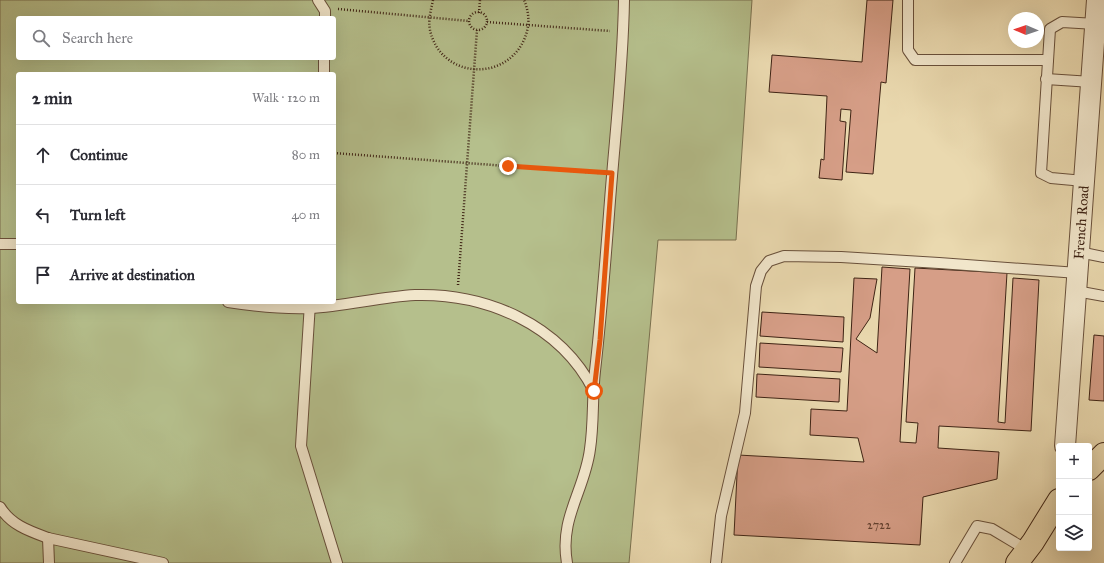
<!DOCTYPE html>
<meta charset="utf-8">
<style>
body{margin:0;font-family:"IM FELL Great Primer",serif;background:#f2f2f3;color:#2b2b33}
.controls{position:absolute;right:12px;bottom:12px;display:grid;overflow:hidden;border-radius:4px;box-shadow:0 4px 16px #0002}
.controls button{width:36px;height:36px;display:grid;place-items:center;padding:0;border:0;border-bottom:1px solid #e1e1e2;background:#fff;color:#2b2b33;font:20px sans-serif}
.compass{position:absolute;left:1008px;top:12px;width:36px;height:36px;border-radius:50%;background:#fff;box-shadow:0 4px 16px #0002;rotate:272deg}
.stop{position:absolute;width:12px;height:12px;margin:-9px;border:3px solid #ea580c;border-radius:50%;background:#fff}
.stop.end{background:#ea580c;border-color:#fff;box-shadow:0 1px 4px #0008}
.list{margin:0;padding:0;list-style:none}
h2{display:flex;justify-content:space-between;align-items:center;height:52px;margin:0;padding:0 16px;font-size:17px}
h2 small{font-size:13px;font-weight:400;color:#7c7c81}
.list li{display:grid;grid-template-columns:26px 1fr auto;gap:12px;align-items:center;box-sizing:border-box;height:60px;padding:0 16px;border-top:1px solid #e1e1e2}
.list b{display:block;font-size:15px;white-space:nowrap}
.list em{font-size:13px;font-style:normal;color:#7c7c81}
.icon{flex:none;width:22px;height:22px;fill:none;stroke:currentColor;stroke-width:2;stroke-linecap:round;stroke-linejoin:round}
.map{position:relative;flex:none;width:1104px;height:563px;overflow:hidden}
.search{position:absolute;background:#fff;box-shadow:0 4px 16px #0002;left:16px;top:16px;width:320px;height:44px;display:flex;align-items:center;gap:10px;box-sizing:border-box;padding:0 14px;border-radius:4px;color:#7c7c81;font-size:15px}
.panel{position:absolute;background:#fff;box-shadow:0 4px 16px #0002;left:16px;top:72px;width:320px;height:232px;border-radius:4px}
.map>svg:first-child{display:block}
.green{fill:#b5bf8c;stroke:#7a7150;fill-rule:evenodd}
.building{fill:#d69e87;stroke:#3e2314}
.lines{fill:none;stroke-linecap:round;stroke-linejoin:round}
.lane-casing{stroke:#69503b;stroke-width:12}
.street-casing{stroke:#69503b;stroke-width:22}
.primary-casing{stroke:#3e2314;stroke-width:24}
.path{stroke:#3e2314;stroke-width:2.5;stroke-dasharray:1 2;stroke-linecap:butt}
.lane{stroke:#f1e6cb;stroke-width:10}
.street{stroke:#f1e6cb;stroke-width:20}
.primary{stroke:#ead9af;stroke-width:22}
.route{stroke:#ea580c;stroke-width:5}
.labels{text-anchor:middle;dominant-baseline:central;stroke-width:3;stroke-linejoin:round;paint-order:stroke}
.number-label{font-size:12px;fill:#644231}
.street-label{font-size:14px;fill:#3e2314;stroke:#f1e6cb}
</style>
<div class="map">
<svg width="1104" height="563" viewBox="0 0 1104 563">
<rect width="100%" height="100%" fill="#ead9af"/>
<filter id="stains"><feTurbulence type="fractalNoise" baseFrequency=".005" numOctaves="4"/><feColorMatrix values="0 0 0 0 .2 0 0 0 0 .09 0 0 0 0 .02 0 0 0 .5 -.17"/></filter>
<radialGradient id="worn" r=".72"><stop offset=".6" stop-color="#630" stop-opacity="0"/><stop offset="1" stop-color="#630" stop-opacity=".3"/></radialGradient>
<path class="green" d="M0,0H752L736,240H658L629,563H0ZM18,18H334V58H18ZM18,74H334V302H18Z"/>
<g class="building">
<path d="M867,0H893L886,83L881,82L873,174L846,172L851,110L841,109L840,121L846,122L842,180L819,178L821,159L824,160L827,96L769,92L772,55L862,62Z"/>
<path d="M882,267L910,269L900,442L916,443L918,423L906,422L915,268L1007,273L998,422L1005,423L1013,278L1039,280L1031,431L939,426L938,448L999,452L997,479L923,497L920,545L734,535L738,455L864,462L858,438L810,435L811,409L847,411L854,278L877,279L870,318L856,339L877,353Z"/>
<path d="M762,312L844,317L843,342L760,336Z"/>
<path d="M1094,335L1104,336V401L1089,400Z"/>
<path d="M760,343L843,348L841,372L759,367Z"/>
<path d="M757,374L840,379L839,402L756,397Z"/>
</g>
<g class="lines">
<g class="lane-casing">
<g id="lane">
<path d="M318,0L325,11V18"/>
<path d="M908,0V50L915,60H1048"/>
<path d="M324,74V58"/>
<path d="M1046,79L1092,82"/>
<path d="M1084,181L1051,178L1041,173L1050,29L1062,22L1096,24"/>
<path d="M0,244H18"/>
<path d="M1079,252L1104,257"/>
<path d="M1076,291L1104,296"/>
<path d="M228,302C254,306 283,309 310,308C345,306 380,297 415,295C486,293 560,324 594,391"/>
<path d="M310,303L301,446L337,563"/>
<path d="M0,507C11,525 29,531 48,538L163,563"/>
<path d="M48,538L49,563"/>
<path d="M567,563C559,518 585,490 590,449C594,423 592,397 595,371C601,318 605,267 609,214C614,143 623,71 624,0"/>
<path d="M716,563L721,516L745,413L756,286L761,271L769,261L784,256L841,257L939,263L1078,273"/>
<path d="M955,563L977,526L992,529L1027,550"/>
</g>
</g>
<g class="street-casing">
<g id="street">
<path id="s1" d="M1065,446L1097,0"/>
</g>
</g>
<g class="primary-casing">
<g id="primary">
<path d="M1089,469L1104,454"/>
<path d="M1017,563L1033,542L1059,500"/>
</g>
</g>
<g class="path">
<path d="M433,0C431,10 428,20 430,30C440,77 502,83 523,42C530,28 530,14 524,0"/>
<path d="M338,9L469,21"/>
<circle cx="478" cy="21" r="9"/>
<path d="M479,13L480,0"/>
<path d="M487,22L610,31"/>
<path d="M334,153L599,173"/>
<path d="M458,285L477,30"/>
</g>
<use href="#lane" class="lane"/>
<use href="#street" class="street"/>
<use href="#primary" class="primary"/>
</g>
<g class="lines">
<path class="route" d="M508,166L612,173L600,340L594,391"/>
</g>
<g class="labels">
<g class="number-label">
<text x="879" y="525">2722</text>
</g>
<g class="street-label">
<text stroke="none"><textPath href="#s1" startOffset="224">French Road</textPath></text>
</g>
</g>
<rect width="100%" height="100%" filter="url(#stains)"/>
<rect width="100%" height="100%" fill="url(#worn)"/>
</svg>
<div class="controls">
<button>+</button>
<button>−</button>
<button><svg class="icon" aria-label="layers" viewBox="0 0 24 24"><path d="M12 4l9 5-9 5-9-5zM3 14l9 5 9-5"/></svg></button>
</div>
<svg class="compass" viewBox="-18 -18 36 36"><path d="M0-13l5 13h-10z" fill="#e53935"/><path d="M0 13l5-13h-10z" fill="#7c7c81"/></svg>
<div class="stop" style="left:594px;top:391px"></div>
<div class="stop end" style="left:508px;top:166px"></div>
<div class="search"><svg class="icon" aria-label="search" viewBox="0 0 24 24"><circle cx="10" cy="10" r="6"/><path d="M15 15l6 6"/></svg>Search here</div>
<section class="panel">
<h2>2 min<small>Walk · 120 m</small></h2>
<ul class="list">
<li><svg class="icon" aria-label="ahead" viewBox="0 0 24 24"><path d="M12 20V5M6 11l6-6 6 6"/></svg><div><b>Continue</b></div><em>80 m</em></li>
<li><svg class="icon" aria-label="left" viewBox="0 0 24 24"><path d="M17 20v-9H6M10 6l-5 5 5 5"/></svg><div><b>Turn left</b></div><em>40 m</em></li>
<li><svg class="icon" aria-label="arrive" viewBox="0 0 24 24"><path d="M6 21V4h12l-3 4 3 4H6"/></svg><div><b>Arrive at destination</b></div></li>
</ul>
</section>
</div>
